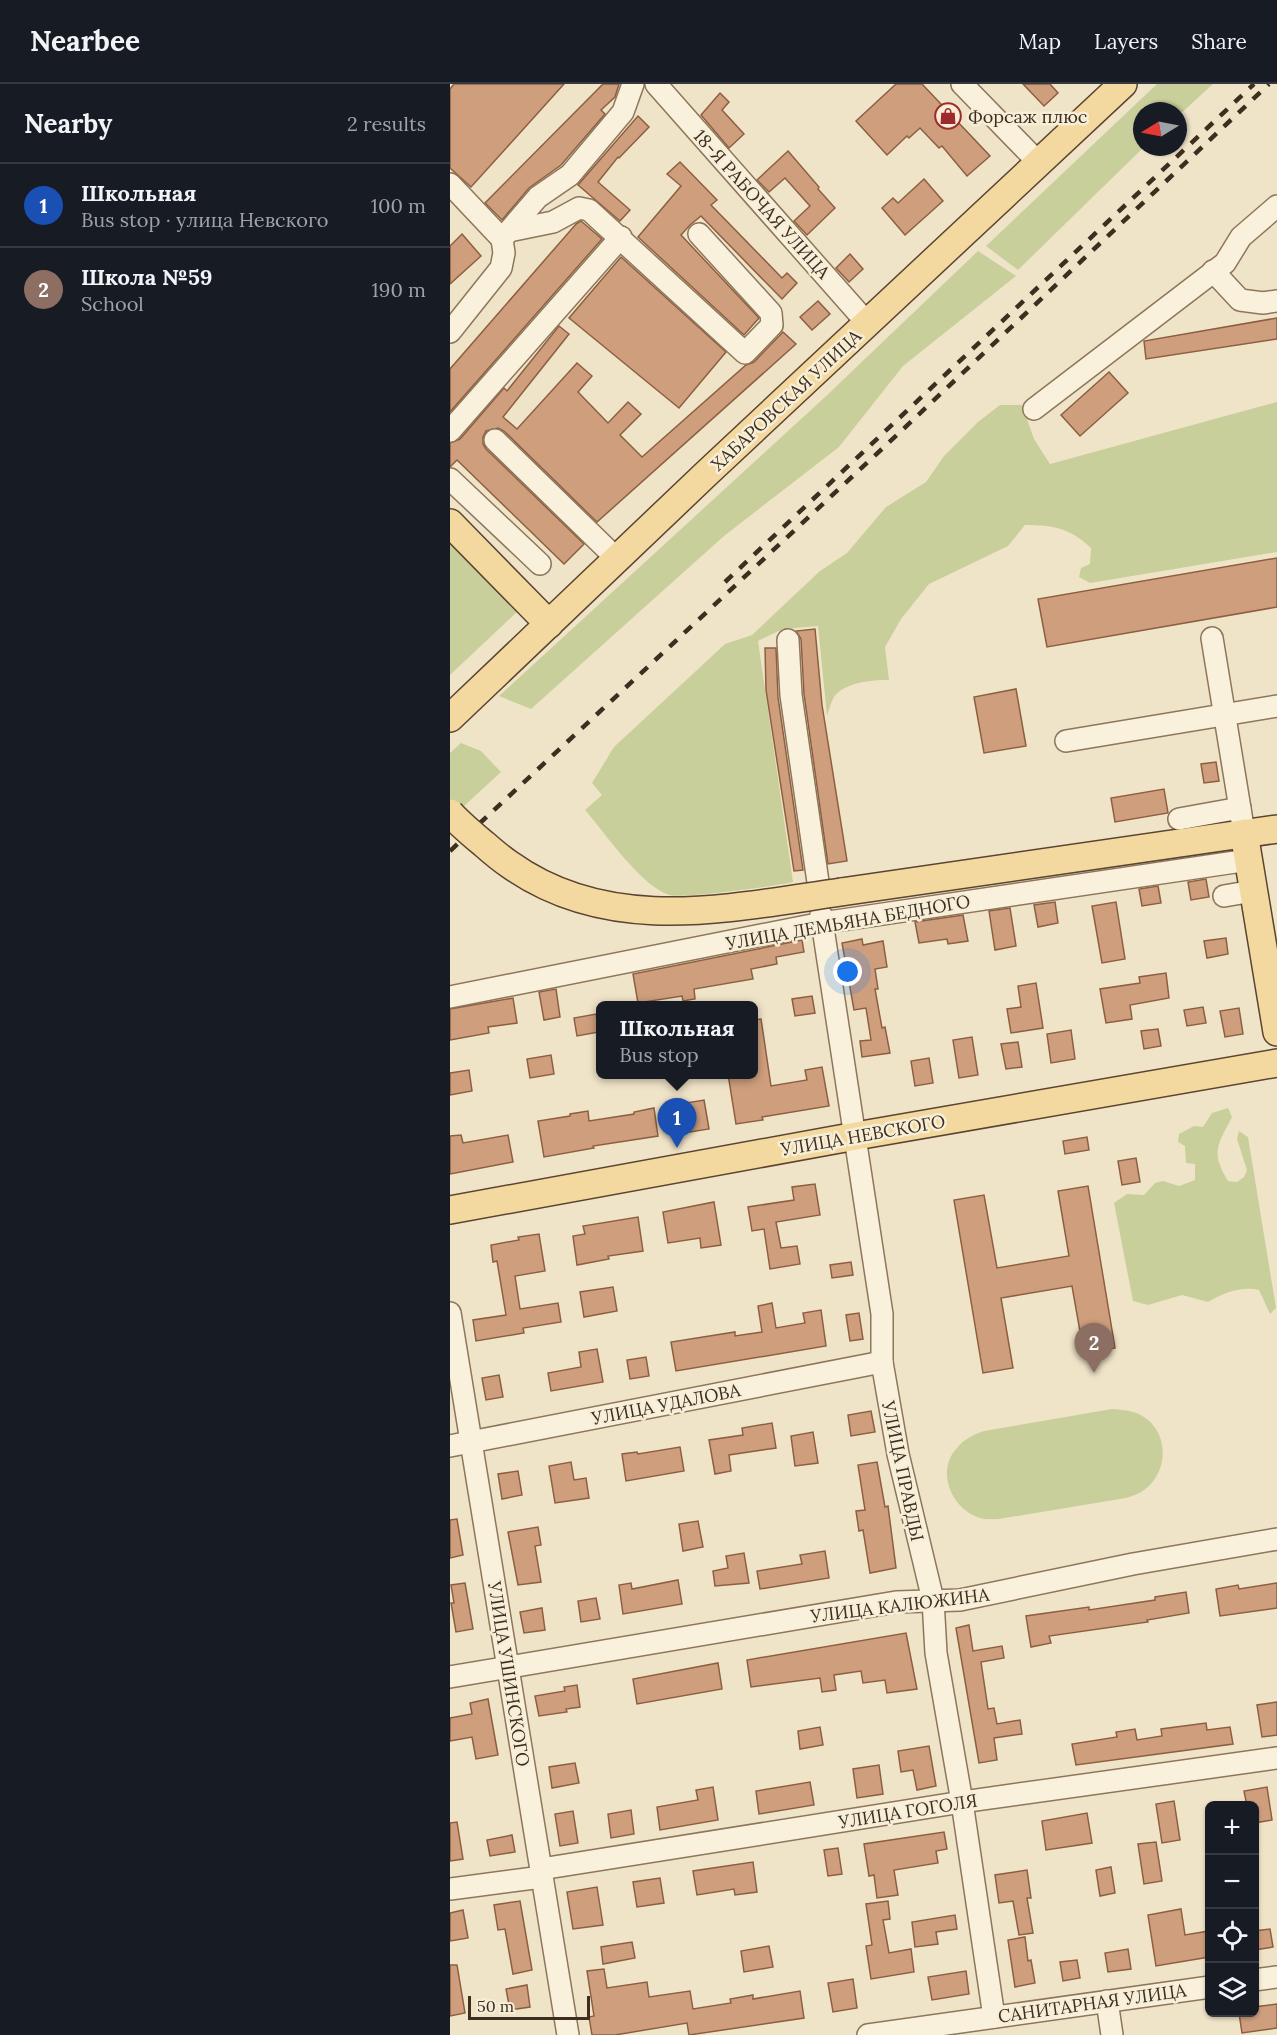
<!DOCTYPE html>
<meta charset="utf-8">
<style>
body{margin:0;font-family:Lora,serif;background:#242831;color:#f1f3f6}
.controls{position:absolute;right:18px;bottom:18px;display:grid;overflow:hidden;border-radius:9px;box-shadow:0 2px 4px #0004}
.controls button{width:54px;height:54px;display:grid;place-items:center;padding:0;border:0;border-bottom:2px solid #363941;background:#171b24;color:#f1f3f6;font:30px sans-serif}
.compass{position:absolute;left:683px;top:18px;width:54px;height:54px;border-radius:50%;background:#171b24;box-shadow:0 2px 4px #0004;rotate:260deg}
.scale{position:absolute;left:18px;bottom:15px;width:122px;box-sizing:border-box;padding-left:6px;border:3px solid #3d2e20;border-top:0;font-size:16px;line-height:21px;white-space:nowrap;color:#3d2e20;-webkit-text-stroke:4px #f7eed8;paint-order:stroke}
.you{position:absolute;left:398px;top:888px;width:21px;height:21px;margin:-15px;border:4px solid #fff;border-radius:50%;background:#1a73e8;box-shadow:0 0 0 9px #1a73e833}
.badge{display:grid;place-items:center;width:39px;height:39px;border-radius:50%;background:#cc999b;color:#fff;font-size:20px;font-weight:700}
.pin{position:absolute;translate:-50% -50px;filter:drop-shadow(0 2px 3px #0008)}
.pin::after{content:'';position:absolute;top:32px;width:21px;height:18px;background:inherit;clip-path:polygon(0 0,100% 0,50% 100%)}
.popup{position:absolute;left:146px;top:917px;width:162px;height:78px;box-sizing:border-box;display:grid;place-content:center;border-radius:9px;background:#171b24;filter:drop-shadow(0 2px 4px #0005);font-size:20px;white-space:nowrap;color:#9ea1a6}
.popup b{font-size:22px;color:#f1f3f6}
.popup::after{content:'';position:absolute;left:50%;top:100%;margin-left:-12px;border:12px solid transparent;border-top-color:#171b24}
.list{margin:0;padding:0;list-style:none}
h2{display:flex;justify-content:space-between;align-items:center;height:78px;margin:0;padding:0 24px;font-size:26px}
h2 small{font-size:20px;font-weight:400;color:#9ea1a6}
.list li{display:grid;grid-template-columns:39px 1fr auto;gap:18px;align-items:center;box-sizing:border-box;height:84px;padding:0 24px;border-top:2px solid #363941}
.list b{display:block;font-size:22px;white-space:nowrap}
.list p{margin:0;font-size:20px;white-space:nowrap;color:#9ea1a6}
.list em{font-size:20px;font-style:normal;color:#9ea1a6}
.icon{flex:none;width:33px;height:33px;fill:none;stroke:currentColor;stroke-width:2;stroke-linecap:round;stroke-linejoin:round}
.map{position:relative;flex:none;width:827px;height:1951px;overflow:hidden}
header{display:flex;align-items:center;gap:36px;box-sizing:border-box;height:84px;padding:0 30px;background:#171b24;border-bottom:2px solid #363941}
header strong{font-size:28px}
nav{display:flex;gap:33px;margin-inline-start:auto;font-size:21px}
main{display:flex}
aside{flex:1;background:#171b24}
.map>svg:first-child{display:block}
.green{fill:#c9cf9b}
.building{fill:#cf9f7d;stroke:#8d5f41;stroke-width:1.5}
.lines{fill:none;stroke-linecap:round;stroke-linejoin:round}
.minor-casing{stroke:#8d765c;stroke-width:24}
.major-casing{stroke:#5b4430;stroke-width:30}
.minor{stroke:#faf1dc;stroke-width:21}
.major{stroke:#f3d9a0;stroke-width:27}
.rail{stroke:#3d2e20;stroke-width:4.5;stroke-dasharray:10 10;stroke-linecap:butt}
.major-bridge-casing{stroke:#5b4430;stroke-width:30;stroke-linecap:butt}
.major-bridge{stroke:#f3d9a0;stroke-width:27}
.labels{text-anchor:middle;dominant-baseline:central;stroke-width:5;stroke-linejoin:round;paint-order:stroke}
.poi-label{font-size:18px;fill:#3d2e20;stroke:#f7eed8;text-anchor:start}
.street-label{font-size:18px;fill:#3d2e20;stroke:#f7eed8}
</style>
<header>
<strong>Nearbee</strong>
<nav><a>Map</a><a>Layers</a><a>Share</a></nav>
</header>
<main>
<aside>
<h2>Nearby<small>2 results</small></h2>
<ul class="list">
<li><span class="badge" style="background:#1a4fb4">1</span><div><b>Школьная</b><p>Bus stop · улица Невского</p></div><em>100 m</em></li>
<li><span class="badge" style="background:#8d6e63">2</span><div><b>Школа №59</b><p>School</p></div><em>190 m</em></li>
</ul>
</aside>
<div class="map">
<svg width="827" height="1951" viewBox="0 0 827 1951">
<rect width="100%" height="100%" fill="#f0e4c8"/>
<g class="green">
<path d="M707,0H763L728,32V27H692V63H694L568,186L536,162Z"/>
<path d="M528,167L566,192L453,282L389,363L274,452L81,625L49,612L374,314Z"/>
<path d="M827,318V468L640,499L629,493L631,484L640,480L641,464C620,444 603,441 575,441L558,462L479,500L451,535L435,563L439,596C422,596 395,598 384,613C381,618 379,626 377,632L368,542L333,545L308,557L343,798C327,802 231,815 219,811C189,800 156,750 135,726L152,711L142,699L164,663L275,560L302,551L370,487L397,469L436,423L476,398L494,372L528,338L550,321H572L584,355L600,380Z"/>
<path d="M0,454L68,527L0,591Z"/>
<path d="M11,659L31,667L51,688L0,735V669Z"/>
<path d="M778,1024L782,1033C768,1061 760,1067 778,1097L787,1098L794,1093L797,1086L787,1055L789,1047L798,1053L826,1224L820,1230L809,1206C791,1202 774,1209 758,1218L732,1211L698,1221L683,1217L664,1119L677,1110L694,1111L705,1099L713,1097L729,1102L745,1096V1080L736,1079L735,1062L728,1058L729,1050L744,1042L753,1043L762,1029Z"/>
<path d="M662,1325C673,1326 684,1326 694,1333C720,1350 718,1389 694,1406C689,1410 682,1412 676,1414L549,1435C543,1435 536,1436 530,1434C502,1426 485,1387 507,1364C514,1355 523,1351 534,1347Z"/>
</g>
<g class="building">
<path d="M4,0H114L21,103L0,84V5Z"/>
<path d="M153,0H169L165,13L151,26L155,30L111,81L79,104L52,136L35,119Z"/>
<path d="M446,0H472L540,72L517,92L492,62L489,64L470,44L459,54L457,52L437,71L406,37Z"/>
<path d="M573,0H600L608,9L594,22Z"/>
<path d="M270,9L279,18L272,26L294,50L279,64L251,31Z"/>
<path d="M188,32L199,43L169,74L168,73L148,98L180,126L170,137L128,101Z"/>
<path d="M338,67L369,103L368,105L385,124L357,151L344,137L360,122L335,94L319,108L307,96Z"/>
<path d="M230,78L267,116L261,121L332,194L337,189L347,199L332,215L251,132L240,141L231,151L309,234L294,251L188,153L231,102L217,90Z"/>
<path d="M474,95L493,117L455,151L432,124L443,114L448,119Z"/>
<path d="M131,137L152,155L0,328V285L126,140Z"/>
<path d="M12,150L31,172L0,200V162Z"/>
<path d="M400,170L413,185L399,198L386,184Z"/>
<path d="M171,173L276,268L229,324L119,234Z"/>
<path d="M368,217L380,230L362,246L350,233Z"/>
<path d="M827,234V255L696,275L694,257Z"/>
<path d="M109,242L119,250L53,333L67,345L127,279L142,292L128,308L158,339L178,318L191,330L170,351L192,373L296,281L304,278L333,248L346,260L147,438L54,347L48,344L36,347L33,353V360L36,365L134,460L114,480L7,376L0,383V359L10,355L54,304L57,307Z"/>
<path d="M659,288L678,309L630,352L611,331Z"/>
<path d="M827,474V523L597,563L588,515Z"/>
<path d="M365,545L372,621L397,777L378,780L354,610L351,555L346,547Z"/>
<path d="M315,564H326L328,613L353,786L344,787L316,606Z"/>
<path d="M566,605L576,662L534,669L524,613Z"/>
<path d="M766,678L769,697L754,699L751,680Z"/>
<path d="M714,705L718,729L665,738L661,714Z"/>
<path d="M756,795L759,813L741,816L738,798Z"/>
<path d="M708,802L711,819L692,822L689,805Z"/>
<path d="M605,818L608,839L588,843L584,821Z"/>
<path d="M666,818L675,875L652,879L642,822Z"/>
<path d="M560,824L566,862L545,866L539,827Z"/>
<path d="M513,831L518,857L498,860L497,855L469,859L465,838Z"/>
<path d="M776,854L778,870L757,874L754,857Z"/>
<path d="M412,855L413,861L433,857L437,883L425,885L428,905H425L432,944L435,943L440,969L412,973L410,957L421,956L416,924L404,926L392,859Z"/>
<path d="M352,856L354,868L326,873L327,880L301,885L303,895L244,905L245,915L233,917L232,912L188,919L183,890Z"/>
<path d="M716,889L719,914L680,921L682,935L656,939L650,905L690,899L689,893Z"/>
<path d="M586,899L593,944L561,949L557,925L571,923L568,902Z"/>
<path d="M106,905L110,933L94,936L89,908Z"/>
<path d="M362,912L365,929L345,932L342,915Z"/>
<path d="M63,914L67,939L38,943L39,949L0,956V925Z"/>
<path d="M753,923L756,939L737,942L734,926Z"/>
<path d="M789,924L793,950L775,953L770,927Z"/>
<path d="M146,930L149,948L127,952L124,934Z"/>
<path d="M311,935L321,1002L357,996L355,986L372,983L379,1022L312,1033L313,1036L286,1040L278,990H303V936Z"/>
<path d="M708,945L711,962L694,965L691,947Z"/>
<path d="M621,946L625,975L601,979L597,950Z"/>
<path d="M522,953L528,991L509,994L503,956Z"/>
<path d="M568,958L572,983L556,985L551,960Z"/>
<path d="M101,971L104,990L80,994L77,975Z"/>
<path d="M479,974L483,999L465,1002L461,977Z"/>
<path d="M19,986L22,1007L0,1011V989Z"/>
<path d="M254,1016L259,1045L234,1049L230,1020Z"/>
<path d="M204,1024L208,1052L143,1062L144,1064L94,1073L88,1037L120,1032V1030L138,1027L139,1037L184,1030V1028Z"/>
<path d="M11,1051L13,1059L58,1051L63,1078L0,1090V1052Z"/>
<path d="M637,1053L639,1066L615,1070L613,1057Z"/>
<path d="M686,1074L690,1098L672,1101L668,1077Z"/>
<path d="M365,1100L370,1131L326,1138L331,1164L347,1162L350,1180L320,1185L314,1145L302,1147L298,1123L344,1116L342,1103Z"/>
<path d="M638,1102L665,1264L634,1270L622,1202L551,1214L563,1284L533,1289L504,1116L534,1111L547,1184L619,1172L608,1107Z"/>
<path d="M264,1118L271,1161L251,1164L250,1154L218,1159L213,1128Z"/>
<path d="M188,1133L193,1167L158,1172L159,1175L127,1181L123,1152L135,1150L133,1142Z"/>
<path d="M89,1150L95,1187L65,1192L70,1225L108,1219L111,1238L73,1244L74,1249L26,1257L23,1236L56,1231L47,1177L43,1178L41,1161L69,1156L68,1153Z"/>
<path d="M401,1178L403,1191L382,1194L380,1181Z"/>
<path d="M163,1203L167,1227L134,1233L130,1208Z"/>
<path d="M322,1219L326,1244L355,1239L353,1229L371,1226L376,1262L226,1287L221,1258L285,1248V1252L312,1248L308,1222Z"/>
<path d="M409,1229L413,1255L400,1257L396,1231Z"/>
<path d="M147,1265L153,1298L101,1307L98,1289L131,1283L129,1268Z"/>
<path d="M196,1273L199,1292L180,1295L177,1276Z"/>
<path d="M49,1291L53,1313L36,1316L32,1294Z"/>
<path d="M421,1327L425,1348L401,1352L398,1331Z"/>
<path d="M322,1339L326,1364L279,1371L281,1387L265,1390L259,1356L293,1351L292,1344Z"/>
<path d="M363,1348L368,1379L345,1382L341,1352Z"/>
<path d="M230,1363L234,1387L176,1397L172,1370L187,1368L188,1370Z"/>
<path d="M121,1378L124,1396L136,1394L139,1414L105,1419L99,1382Z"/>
<path d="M427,1378L435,1423L438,1422L446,1484L420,1489L413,1446L409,1447L406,1427L415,1426L408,1381Z"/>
<path d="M68,1387L72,1411L52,1415L48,1390Z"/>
<path d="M7,1435L13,1471L0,1474V1436Z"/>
<path d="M248,1437L253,1463L233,1467L229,1440Z"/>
<path d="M88,1443L91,1461L85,1462L91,1498L68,1501L58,1448Z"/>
<path d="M375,1467L379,1494L310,1505L307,1487L352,1480L350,1471Z"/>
<path d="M294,1469L299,1499L265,1502L263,1487L278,1484L276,1472Z"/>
<path d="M228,1496L232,1520L173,1530L169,1501L181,1499L182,1505Z"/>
<path d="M15,1499L23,1545L6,1548L1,1519H4L1,1501Z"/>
<path d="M827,1499V1524L770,1532L766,1505L788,1501L789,1505Z"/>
<path d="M736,1508L739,1529L697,1536L698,1538L599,1552L601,1559L581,1563L576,1532L639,1523V1526L705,1516V1513Z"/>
<path d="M146,1514L150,1535L131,1538L128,1517Z"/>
<path d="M92,1524L95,1546L74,1549L70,1528Z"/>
<path d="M519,1541L523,1567L552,1562L554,1574L531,1578L538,1625L544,1624L547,1640L570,1636L572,1650L544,1654L547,1676L529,1679L506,1544Z"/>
<path d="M456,1549L467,1605L437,1609L435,1596L413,1599L411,1587L384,1591L386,1606L372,1608L370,1594L301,1603L297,1576Z"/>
<path d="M268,1579L272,1605L187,1620L183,1595Z"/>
<path d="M127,1601L130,1623L116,1625L117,1628L89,1632L85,1612L115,1607L114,1603Z"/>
<path d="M38,1615L48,1671L26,1675L22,1653L0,1657V1634L22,1630L20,1619Z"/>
<path d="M827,1618V1651L812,1653L807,1621Z"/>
<path d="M756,1639L757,1646L780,1643L783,1660L626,1681L622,1660L667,1653L666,1648L685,1645L687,1656L712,1652L711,1645Z"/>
<path d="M370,1643L373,1661L350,1665L348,1647Z"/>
<path d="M479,1662L486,1702L467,1706L463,1686L451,1688L448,1667Z"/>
<path d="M125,1679L129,1699L102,1704L99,1683Z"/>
<path d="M429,1681L433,1710L407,1714L403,1685Z"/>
<path d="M360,1698L364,1721L309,1730L306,1707Z"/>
<path d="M263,1703L268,1736L210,1746L207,1723L248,1716L246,1706Z"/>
<path d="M817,1703L822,1736L804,1739V1722H797L794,1707Z"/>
<path d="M724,1717L730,1756L712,1759L706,1720Z"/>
<path d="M181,1726L184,1750L161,1754L158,1730Z"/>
<path d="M123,1727L128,1759L110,1762L105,1730Z"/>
<path d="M637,1729L642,1759L596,1766L592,1737Z"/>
<path d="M7,1738L13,1775L0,1777V1739Z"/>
<path d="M494,1748L497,1765L486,1767L488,1779L444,1786L448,1811L427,1814L424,1791L419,1792L414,1760Z"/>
<path d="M62,1751L65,1768L40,1772L37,1756Z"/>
<path d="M706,1758L712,1797L694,1800L688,1760Z"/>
<path d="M388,1764L392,1790L378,1792L374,1766Z"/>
<path d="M303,1778L307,1808L285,1811L284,1805L247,1811L243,1787Z"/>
<path d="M661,1783L665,1809L650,1812L646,1786Z"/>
<path d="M577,1786L581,1814H577L583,1849L569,1851L563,1817L549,1819L545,1791Z"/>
<path d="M210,1794L214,1819L187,1823L183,1798Z"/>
<path d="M147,1803L153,1841L123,1845L117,1808Z"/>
<path d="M70,1817L82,1886L63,1890L55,1845L48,1846L44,1821Z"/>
<path d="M438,1817L440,1835L433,1836L439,1869L461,1865L464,1888L421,1895L416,1862L422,1861L416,1820Z"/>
<path d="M731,1825L735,1851L759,1847V1873L706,1882L698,1831Z"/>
<path d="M13,1826L18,1854L0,1857V1829Z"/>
<path d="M505,1831L507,1845L486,1848L488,1860L465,1863L462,1838Z"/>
<path d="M820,1845L823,1863L804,1866V1847Z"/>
<path d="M575,1853L578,1877L581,1876L585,1899L565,1903L558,1856Z"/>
<path d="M182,1858L185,1874L153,1880L151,1863Z"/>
<path d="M319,1862L323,1883L294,1888L291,1867Z"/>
<path d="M678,1865L681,1885L658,1888L655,1869Z"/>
<path d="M627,1876L630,1894L613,1897L610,1878Z"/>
<path d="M0,1881H7L15,1929L0,1932Z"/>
<path d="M154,1885L157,1904L197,1898L199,1913L240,1907L243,1925L281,1919L280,1915L303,1911V1915L350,1907L354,1934L239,1951L237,1939L165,1951H142L139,1933L144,1932L137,1887Z"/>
<path d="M516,1887L519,1910L482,1916L478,1893Z"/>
<path d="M403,1895L407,1924L383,1928L378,1899Z"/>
<path d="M77,1901L80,1923L60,1926L56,1905Z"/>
<path d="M827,1920V1944L792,1949L789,1929H804V1923Z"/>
</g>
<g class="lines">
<g class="minor-casing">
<g id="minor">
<path d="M206,0L418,240"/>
<path d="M512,0L588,78"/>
<path d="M0,100L52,155"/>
<path d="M59,147L103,138L129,124L139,126L295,269L322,241L321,229L249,150"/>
<path d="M763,187L790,216L813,219L827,217"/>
<path d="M0,248L51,184L54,169L52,155L88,113L120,91L173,28L183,0"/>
<path d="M584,325L775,179L791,153L827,122"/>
<path d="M0,347L171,153"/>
<path d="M45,356L167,475"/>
<path d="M0,395L90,480"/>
<path d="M762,554L794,749"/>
<path d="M338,556L341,611L368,798"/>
<path d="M616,657L827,622"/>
<path d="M729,735L790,724"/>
<path d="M774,812L803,807"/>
<path d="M371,831L432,1230V1278L448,1370L483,1516L486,1569L512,1718L544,1933"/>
<path d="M0,913L372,839L799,776"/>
<path d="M0,1229L118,1951"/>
<path d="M0,1362L432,1278"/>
<path d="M0,1593L446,1518L510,1516L683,1480L827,1455"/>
<path d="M91,1785L512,1718L827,1674"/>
<path d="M0,1805L92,1793"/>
<path d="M804,1896L827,1893"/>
<path d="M657,1917L662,1951"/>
<path d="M418,1951L760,1903"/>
</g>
</g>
<g class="major-casing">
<g id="major">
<path d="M0,439L99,540"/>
<path d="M0,634L257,389L673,0"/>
<path d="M794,749L827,948"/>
<path d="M391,808L827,745"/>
<path d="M0,1126L406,1052L827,979"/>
</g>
</g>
<use href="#minor" class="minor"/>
<use href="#major" class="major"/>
<g class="rail">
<path d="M275,498L804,0"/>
<path d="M0,767L448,350L819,0"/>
</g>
<g class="major-bridge-casing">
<path id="major-bridge" d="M0,729C10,740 22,750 34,760C42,767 50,774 59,780C159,852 279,824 391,808"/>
</g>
<use href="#major-bridge" class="major-bridge"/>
</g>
<defs>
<g id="shop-ring" transform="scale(1.35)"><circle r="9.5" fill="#f7eed8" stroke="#9e2a2b" stroke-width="1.5"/><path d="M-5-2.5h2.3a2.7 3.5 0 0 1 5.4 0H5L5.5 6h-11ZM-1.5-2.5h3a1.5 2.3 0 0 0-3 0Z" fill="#9e2a2b"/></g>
</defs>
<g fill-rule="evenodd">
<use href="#shop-ring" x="498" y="32"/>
</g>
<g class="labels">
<g class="poi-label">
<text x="518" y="32">Форсаж плюс</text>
</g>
<g class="street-label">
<text transform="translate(312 120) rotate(48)">18-Я РАБОЧАЯ УЛИЦА</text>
<text transform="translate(336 316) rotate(-43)">ХАБАРОВСКАЯ УЛИЦА</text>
<text transform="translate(398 838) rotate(-10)">УЛИЦА ДЕМЬЯНА БЕДНОГО</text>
<text transform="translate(413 1051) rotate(-10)">УЛИЦА НЕВСКОГО</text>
<text transform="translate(216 1320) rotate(-11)">УЛИЦА УДАЛОВА</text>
<text transform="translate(453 1387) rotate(78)">УЛИЦА ПРАВДЫ</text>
<text transform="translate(450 1521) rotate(-7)">УЛИЦА КАЛЮЖИНА</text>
<text transform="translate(59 1590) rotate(81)">УЛИЦА УШИНСКОГО</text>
<text transform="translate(458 1727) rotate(-9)">УЛИЦА ГОГОЛЯ</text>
<text transform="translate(642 1919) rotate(-8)">САНИТАРНАЯ УЛИЦА</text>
</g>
</g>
</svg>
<div class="controls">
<button>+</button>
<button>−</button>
<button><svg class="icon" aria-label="locate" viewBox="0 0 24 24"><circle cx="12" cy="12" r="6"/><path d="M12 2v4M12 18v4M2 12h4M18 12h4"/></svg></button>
<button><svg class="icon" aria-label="layers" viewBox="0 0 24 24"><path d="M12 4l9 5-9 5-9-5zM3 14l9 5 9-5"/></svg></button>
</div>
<svg class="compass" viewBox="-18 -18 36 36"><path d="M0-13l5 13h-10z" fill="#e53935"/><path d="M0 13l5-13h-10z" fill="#9ea1a6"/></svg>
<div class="scale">50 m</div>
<div class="you"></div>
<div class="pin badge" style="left:227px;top:1064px;background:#1a4fb4">1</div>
<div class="popup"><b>Школьная</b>Bus stop</div>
<div class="pin badge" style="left:644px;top:1289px;background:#8d6e63">2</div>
</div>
</main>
